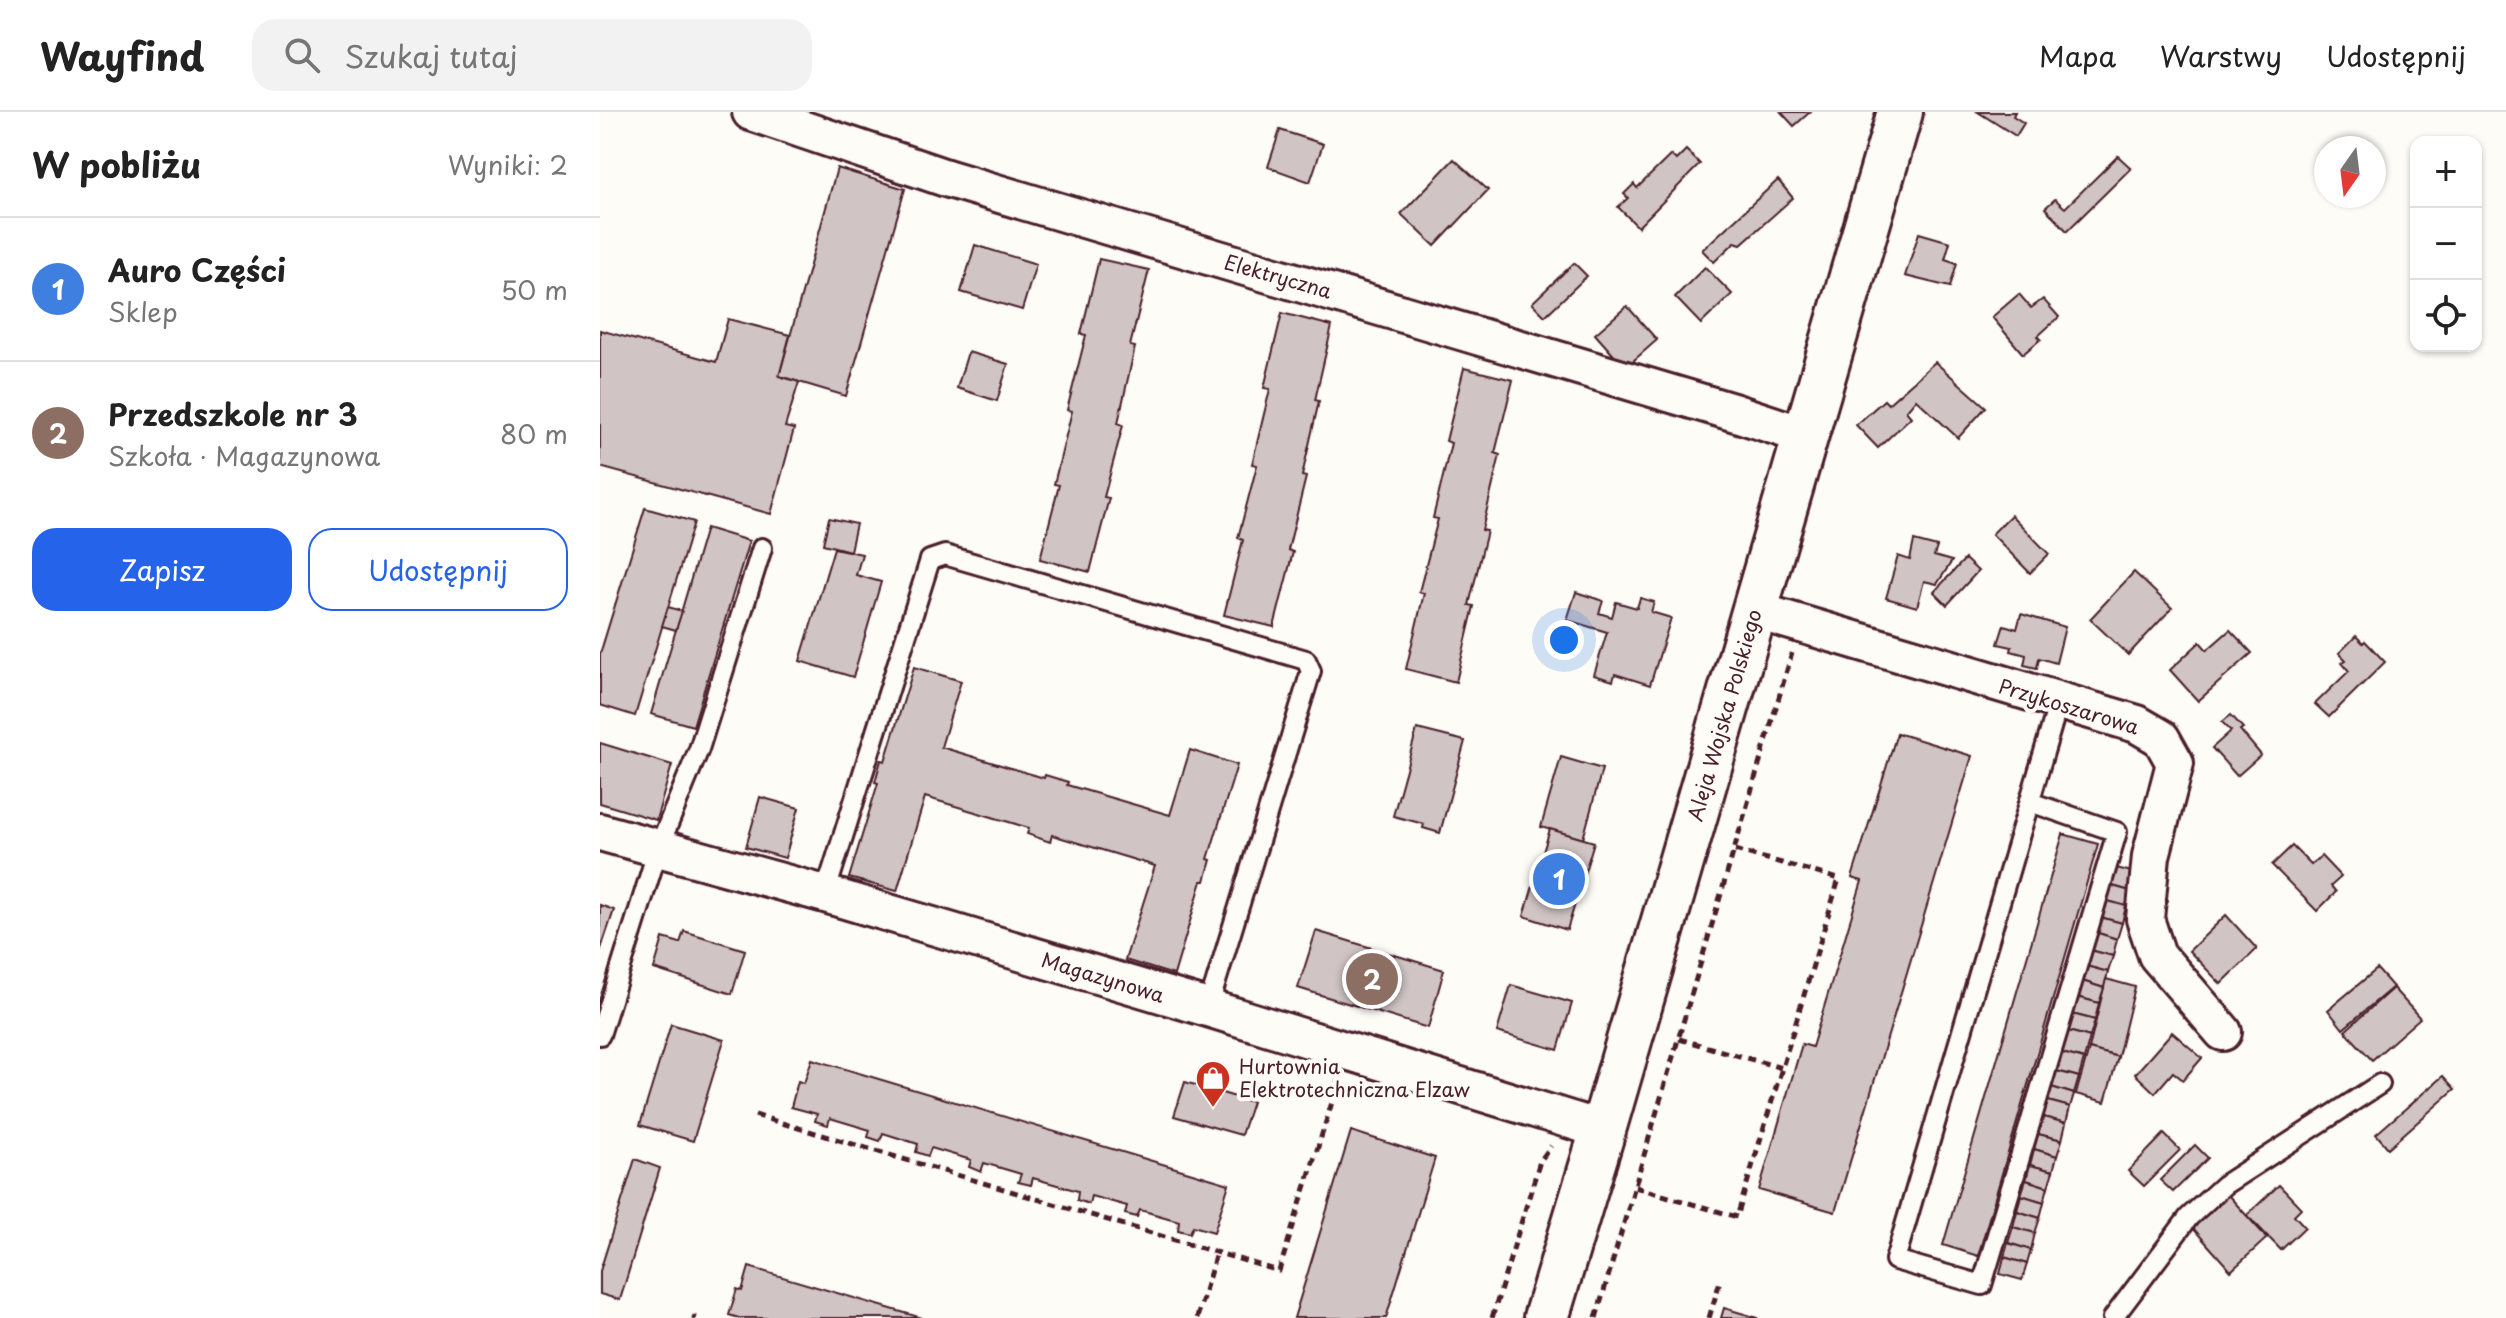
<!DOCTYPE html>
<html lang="pl">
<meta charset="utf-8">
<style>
body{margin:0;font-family:"Playpen Sans",sans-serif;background:#f2f2f2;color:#222}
.controls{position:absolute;right:24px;top:24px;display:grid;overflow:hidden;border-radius:16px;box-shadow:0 2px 6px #0004}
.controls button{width:72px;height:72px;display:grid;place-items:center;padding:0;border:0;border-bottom:2px solid #e0e0e0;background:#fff;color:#222;font:40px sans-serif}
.compass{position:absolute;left:1714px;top:24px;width:72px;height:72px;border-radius:50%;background:#fff;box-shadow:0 2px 6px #0004;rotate:194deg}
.you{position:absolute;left:964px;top:528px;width:28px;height:28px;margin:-20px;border:6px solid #fff;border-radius:50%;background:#1a73e8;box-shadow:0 0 0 12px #1a73e833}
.badge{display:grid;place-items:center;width:52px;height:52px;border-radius:50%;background:#2563eb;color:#fff;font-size:26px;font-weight:700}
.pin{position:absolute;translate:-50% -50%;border:4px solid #fff;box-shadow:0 2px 8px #0006}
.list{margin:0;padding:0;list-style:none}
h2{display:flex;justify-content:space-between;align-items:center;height:104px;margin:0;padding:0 32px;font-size:34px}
h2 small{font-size:26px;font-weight:400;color:#767676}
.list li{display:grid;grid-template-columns:52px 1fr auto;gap:24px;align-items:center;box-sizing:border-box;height:144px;padding:0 32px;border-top:2px solid #e0e0e0}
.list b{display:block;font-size:30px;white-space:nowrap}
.list p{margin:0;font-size:26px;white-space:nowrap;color:#767676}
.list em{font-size:26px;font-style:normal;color:#767676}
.actions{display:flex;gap:16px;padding:24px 32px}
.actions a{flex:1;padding:18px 0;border:2px solid #2563eb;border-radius:24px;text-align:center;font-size:28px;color:#2563eb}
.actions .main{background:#2563eb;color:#fff}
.icon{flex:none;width:44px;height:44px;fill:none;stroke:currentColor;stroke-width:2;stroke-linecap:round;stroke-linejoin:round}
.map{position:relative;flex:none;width:1906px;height:1206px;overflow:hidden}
header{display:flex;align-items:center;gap:48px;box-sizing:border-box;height:112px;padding:0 40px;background:#fff;border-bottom:2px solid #e0e0e0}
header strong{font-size:38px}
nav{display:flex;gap:44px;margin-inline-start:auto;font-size:28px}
.search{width:560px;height:72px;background:#f2f2f2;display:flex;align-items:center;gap:20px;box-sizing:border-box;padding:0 28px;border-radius:24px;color:#767676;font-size:30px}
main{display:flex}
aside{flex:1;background:#fff}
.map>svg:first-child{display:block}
.building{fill:#d0c5c4;stroke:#4a1f2b;stroke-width:2}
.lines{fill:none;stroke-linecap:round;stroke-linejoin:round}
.service-casing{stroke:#4a1f2b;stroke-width:24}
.minor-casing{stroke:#4a1f2b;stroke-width:42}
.primary-casing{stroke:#4a1f2b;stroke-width:50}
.path{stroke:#4a1f2b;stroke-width:5;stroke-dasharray:8 6;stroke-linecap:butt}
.service{stroke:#fdfcf7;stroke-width:18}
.minor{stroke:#fdfcf7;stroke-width:36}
.primary{stroke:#fdfcf7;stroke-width:44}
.labels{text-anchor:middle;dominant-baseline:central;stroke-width:8;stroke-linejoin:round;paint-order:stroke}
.street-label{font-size:20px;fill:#4a1f2b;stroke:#fdfcf7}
.poi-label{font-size:20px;fill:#4a1f2b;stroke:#fdfcf7;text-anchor:start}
</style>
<header>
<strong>Wayfind</strong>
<div class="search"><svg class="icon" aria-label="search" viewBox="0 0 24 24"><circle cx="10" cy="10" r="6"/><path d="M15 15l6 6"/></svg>Szukaj tutaj</div>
<nav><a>Mapa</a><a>Warstwy</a><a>Udostępnij</a></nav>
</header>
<main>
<aside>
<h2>W pobliżu<small>Wyniki: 2</small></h2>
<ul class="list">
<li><span class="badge" style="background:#3f7fe0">1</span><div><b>Auro Części</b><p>Sklep</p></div><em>50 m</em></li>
<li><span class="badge" style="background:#8d6e63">2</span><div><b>Przedszkole nr 3</b><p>Szkoła · Magazynowa</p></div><em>80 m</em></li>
</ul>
<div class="actions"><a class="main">Zapisz</a><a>Udostępnij</a></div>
</aside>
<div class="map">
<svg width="1906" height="1206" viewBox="0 0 1906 1206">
<rect width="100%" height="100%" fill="#fdfcf7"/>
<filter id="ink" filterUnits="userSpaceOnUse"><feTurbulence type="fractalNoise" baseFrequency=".0125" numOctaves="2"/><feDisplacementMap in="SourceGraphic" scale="16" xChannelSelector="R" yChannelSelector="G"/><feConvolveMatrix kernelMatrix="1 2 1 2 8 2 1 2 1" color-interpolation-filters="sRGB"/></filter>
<g filter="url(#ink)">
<g class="building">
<path d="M1181,0H1210L1194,14Z"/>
<path d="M1378,0H1415L1413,4L1424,11L1416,24Z"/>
<path d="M680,18L723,32L710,70L668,55Z"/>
<path d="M1086,38L1100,52L1038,115L1018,95L1028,86L1024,82L1034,72L1037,76L1071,43L1076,48Z"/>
<path d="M1518,44L1531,56L1467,119L1445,96L1455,87L1465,96Z"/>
<path d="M854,47L888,78L835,134L801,102Z"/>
<path d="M237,56L305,77L246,284L179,264Z"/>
<path d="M1178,68L1193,86L1141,132L1135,130L1114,150L1102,138Z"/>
<path d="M1319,121L1350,130L1345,147L1357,151L1350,175L1305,164Z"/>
<path d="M375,133L436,152L422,198L361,180Z"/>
<path d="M499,147L549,158L530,234L535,235L518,311L523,313L504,385L509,386L490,460L440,447L459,373L454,372L472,299L467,298L486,223L481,222Z"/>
<path d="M974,151L987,164L945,204L932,191Z"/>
<path d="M1105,155L1132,182L1101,212L1075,185Z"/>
<path d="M1419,182L1431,196L1443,187L1459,205L1438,224L1441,227L1423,242L1392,205Z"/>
<path d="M1027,194L1057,228L1025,256L995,222Z"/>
<path d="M682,201L732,214L715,288L719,289L702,364L706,365L688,438L693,440L674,515L624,503L643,428L638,426L657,353L652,352L670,277L664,276Z"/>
<path d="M128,207L190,223L179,264L199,270L185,315L194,317L171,402L0,355V218L116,250Z"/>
<path d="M368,240L408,252L397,289L357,276Z"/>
<path d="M1335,250L1386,295L1358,326L1316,287L1306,299L1311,305L1278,336L1256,313L1284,288L1288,292Z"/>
<path d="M864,256L913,268L895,341L900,343L882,418L887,419L869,493L874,494L856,570L806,557L824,481L819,480L838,407L833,406L851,331L846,329Z"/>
<path d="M45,396L94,410L35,604L0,593V542Z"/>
<path d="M1411,403L1449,442L1430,461L1392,422Z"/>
<path d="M229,406L256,412L250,439L223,432Z"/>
<path d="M106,416L149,429L93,614L51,602Z"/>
<path d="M1314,429L1337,435L1334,444L1352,449L1337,472L1324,469L1317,495L1286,486L1298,444L1310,448Z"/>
<path d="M234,436L262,442L256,463L281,470L253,565L200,549Z"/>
<path d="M1365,447L1378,459L1347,493L1334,480Z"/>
<path d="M1534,460L1572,496L1528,543L1490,507Z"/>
<path d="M976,480L1003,489L999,501L1012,505L1016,490L1037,496L1040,486L1054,490L1051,500L1071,506L1050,573L1015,562L1013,569L994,563L1007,520L967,508Z"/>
<path d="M68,495L82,499L76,518L62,514Z"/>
<path d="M1421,502L1465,515L1456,551L1439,546L1437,556L1424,553L1426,543L1411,539L1412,535L1398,532L1404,513L1417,517Z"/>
<path d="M1630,518L1652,541L1598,589L1570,558L1600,530L1607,538Z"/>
<path d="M1756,524L1763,531L1765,529L1785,550L1729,605L1715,592L1749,559L1742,551L1746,548L1739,541Z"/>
<path d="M314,555L361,569L341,635L444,666L445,663L468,670L467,673L570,703L590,638L637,653L608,747L611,748L605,769H602L574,863L525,848L555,754L452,723L450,730L427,722L429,716L325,685L297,779L249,766L278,671L275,670L281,648L285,649Z"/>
<path d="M1631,603L1643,616L1640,618L1661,643L1637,664L1612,636L1631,619L1622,610Z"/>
<path d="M817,617L865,629L840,721L823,716L824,712L793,704Z"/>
<path d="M1297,621L1372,644L1235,1100L1159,1078L1202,932L1212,935L1262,769L1252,766Z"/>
<path d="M0,631L72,653L56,708L0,691Z"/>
<path d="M961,645L1002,657L983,727L941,715Z"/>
<path d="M160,685L199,696L185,746L146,735Z"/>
<path d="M950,717L994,730L967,818L924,804Z"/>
<path d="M1463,722L1498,732L1378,1144L1343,1133Z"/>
<path d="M1692,734L1711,753L1721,744L1741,765L1731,774L1736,780L1717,799L1672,753Z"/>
<path d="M1513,755L1535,761L1530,779L1509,773Z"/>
<path d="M1509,773L1530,779L1526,794L1504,788Z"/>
<path d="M1504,788L1526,794L1522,811L1500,805Z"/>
<path d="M0,793L14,798L0,840Z"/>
<path d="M1626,803L1657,837L1621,872L1589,839Z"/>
<path d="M1500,805L1522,811L1517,827L1495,820Z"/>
<path d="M84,819L145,838L132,882L54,857L63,826L80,831Z"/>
<path d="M716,819L844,858L828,916L698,876Z"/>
<path d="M1495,820L1517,827L1513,844L1490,838Z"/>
<path d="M1490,838L1513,844L1508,860L1486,854Z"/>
<path d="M1486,854L1508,860L1504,876L1482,869Z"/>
<path d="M1777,857L1793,875L1743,917L1728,898Z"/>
<path d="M1506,867L1535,875L1518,945L1489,937Z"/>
<path d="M1482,869L1504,876L1499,891L1477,885Z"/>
<path d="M911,873L972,891L958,938L897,920Z"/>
<path d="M1793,876L1820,906L1772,948L1745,919Z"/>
<path d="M1477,885L1499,891L1495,908L1472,902Z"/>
<path d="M1472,902L1495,908L1490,925L1468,919Z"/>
<path d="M71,912L124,928L93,1029L40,1013Z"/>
<path d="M1468,919L1490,925L1484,947L1462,941Z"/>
<path d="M1572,920L1602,946L1583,968L1573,960L1555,981L1535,962Z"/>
<path d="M1489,937L1518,945L1505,990L1476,982Z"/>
<path d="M1462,941L1484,947L1479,965L1457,959Z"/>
<path d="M212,947L629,1072L614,1120L593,1114L590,1121L578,1118L579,1109L540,1098L537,1105L525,1102L527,1094L491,1084L489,1092L477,1088L478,1079L433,1066L431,1073L418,1070L421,1062L384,1051L381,1060L369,1055L371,1048L331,1036L328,1044L316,1040L318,1032L283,1021L280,1029L268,1025L270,1018L230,1006L228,1013L215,1009L217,1002L191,995L198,969L204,971Z"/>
<path d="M1456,959L1479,965L1474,982L1451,975Z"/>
<path d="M1843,964L1855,977L1788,1036L1776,1022Z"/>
<path d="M585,970L652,990L641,1023L574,1004Z"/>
<path d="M1451,975L1474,982L1470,995L1448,989Z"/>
<path d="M1448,989L1470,995L1466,1011L1443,1005Z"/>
<path d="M1443,1005L1466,1011L1462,1028L1438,1022Z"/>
<path d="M751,1019L835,1046L786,1206H694Z"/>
<path d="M1438,1022L1462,1028L1457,1044L1434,1037Z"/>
<path d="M1564,1022L1580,1038L1544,1074L1528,1059Z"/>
<path d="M1595,1033L1608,1046L1573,1080L1560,1068Z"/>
<path d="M1434,1037L1457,1044L1453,1059L1430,1053Z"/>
<path d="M35,1047L60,1056L20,1188L0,1182V1159Z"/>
<path d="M1430,1053L1453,1059L1448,1075L1426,1068Z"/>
<path d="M1426,1068L1448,1075L1444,1090L1421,1083Z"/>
<path d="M1679,1073L1701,1096L1694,1103L1705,1115L1681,1138L1647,1103Z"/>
<path d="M1421,1083L1444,1090L1440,1106L1417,1099Z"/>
<path d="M1628,1083L1667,1126L1631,1159L1592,1115Z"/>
<path d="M1417,1099L1440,1106L1435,1121L1413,1115Z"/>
<path d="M1413,1115L1435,1121L1431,1138L1408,1131Z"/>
<path d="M1408,1131L1431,1138L1427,1152L1404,1145Z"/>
<path d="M1404,1145L1427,1152L1422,1168L1400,1162Z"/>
<path d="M149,1155L322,1206H139L129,1203L137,1177L142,1179Z"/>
<path d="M1124,1196L1158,1206H1121Z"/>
</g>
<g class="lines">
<g class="service-casing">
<g id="service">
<path d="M1430,690L1517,720L1382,1173L1295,1148L1459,589"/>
<path d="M225,782L330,448L345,443L706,548L711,559L608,896"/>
<path d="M0,923L58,737L99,637L162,436"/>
<path d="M1513,1206L1589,1105L1624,1073L1780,972"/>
</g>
</g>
<g class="minor-casing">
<g id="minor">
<path d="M151,0L346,66L1136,301L1206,324"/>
<path d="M1154,498L1537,612L1561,626L1575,651L1551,744L1545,807L1557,843L1623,920"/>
<path d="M0,720L225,782L608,896L1003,1018"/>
</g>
</g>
<g class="primary-casing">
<path id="primary" d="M946,1206L1003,1018L1300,0"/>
</g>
<g class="path">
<path d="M1079,927L1182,956"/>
<path d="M155,1003L679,1159L739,968"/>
<path d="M1035,1075L1137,1105L1239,767L1135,738"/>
<path d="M92,1205L96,1206"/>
<path d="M597,1206L616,1141"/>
<path d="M892,1206L940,1049L951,1034"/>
<path d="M996,1206L1192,541"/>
<path d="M1109,1206L1121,1166"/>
</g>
<use href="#service" class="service"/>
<use href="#minor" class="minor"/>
<use href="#primary" class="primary"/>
</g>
</g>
<defs>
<g id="shop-pin" transform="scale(1.8)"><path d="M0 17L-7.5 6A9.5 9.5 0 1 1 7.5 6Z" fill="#c8321e" stroke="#fdfcf7"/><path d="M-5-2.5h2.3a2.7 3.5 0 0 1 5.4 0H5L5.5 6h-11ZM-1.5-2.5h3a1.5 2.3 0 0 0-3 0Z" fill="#fff"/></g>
</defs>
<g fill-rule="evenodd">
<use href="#shop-pin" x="613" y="966"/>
</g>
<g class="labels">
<g class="street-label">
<text transform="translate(678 164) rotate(16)">Elektryczna</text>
<text transform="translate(1469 594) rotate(17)">Przykoszarowa</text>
<text transform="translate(1124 603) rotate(-74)">Aleja Wojska Polskiego</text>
<text transform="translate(503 865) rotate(17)">Magazynowa</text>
</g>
<g class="poi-label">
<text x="639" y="954">Hurtownia<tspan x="639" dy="23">Elektrotechniczna Elzaw</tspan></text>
</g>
</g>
</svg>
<div class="controls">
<button>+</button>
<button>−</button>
<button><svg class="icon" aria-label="locate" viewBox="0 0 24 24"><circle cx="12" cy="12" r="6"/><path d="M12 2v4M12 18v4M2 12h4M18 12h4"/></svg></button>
</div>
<svg class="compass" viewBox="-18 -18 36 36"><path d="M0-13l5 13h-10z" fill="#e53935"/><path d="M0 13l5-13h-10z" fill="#767676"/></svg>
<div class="you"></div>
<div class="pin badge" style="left:959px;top:767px;background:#3f7fe0">1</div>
<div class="pin badge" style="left:772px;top:867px;background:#8d6e63">2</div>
</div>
</main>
